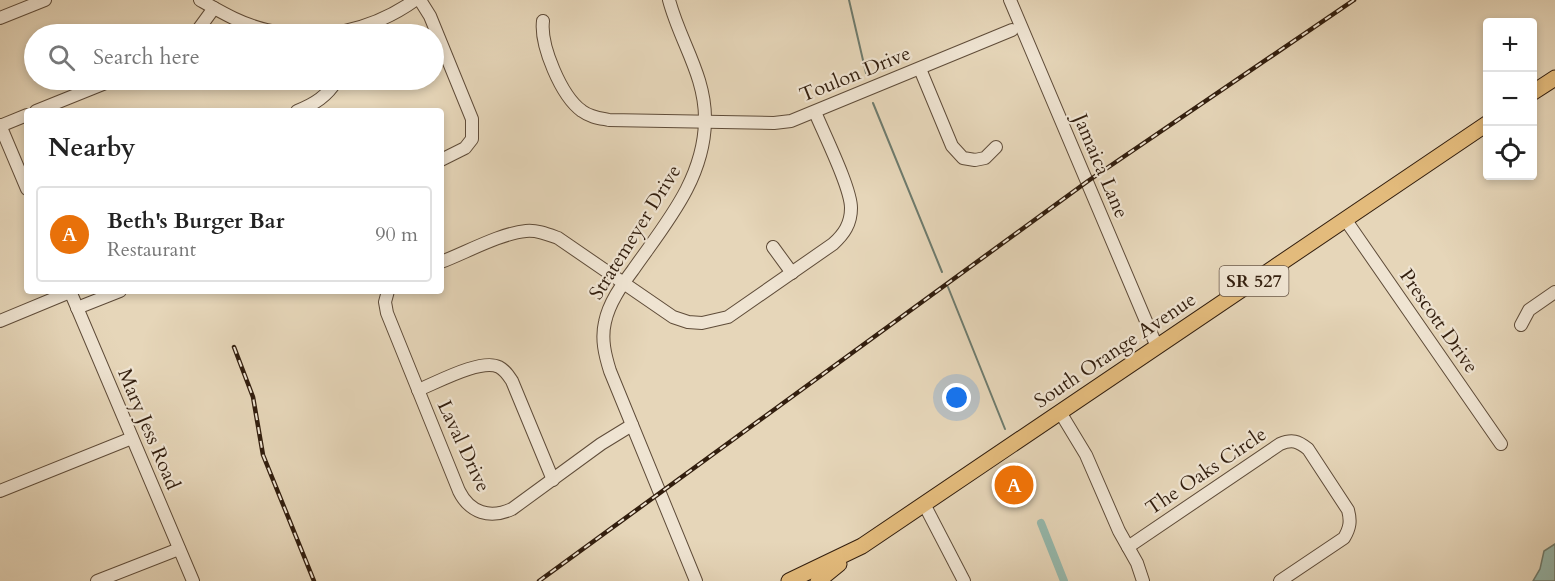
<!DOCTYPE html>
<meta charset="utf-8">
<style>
body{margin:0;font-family:Cardo,serif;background:#f6f6f6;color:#222}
.controls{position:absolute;right:18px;top:18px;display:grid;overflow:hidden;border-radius:6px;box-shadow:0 3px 9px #0003}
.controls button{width:54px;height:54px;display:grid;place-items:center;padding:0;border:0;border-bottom:2px solid #e0e0e0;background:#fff;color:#222;font:30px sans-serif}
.you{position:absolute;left:957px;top:398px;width:21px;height:21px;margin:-15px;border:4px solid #fff;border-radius:50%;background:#1a73e8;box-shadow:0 0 0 9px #1a73e833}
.badge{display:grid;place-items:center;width:39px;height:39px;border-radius:50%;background:#ea580c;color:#fff;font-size:20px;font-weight:700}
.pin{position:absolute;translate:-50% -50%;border:3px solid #fff;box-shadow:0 2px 6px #0006}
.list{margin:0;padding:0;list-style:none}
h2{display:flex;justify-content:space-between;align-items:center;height:78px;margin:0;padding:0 24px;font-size:26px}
h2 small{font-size:20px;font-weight:400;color:#767676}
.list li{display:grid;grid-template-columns:39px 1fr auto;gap:18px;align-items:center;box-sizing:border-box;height:96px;margin:0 12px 12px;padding:0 12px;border:2px solid #e0e0e0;border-radius:6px}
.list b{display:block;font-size:22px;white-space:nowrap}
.list p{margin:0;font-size:20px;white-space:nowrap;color:#767676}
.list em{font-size:20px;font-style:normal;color:#767676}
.icon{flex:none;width:33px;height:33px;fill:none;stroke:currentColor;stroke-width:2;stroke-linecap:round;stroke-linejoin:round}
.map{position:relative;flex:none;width:1555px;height:581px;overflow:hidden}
.search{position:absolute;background:#fff;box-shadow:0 3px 9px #0003;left:24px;top:24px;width:420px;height:66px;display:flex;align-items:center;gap:15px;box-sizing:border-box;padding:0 21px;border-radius:33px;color:#767676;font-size:22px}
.panel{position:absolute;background:#fff;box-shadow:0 3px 9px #0003;left:24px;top:108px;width:420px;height:186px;border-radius:6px}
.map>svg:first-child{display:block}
.water{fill:#96b9ad;stroke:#6e7b6d;stroke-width:1.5}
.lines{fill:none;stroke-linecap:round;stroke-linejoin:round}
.stream{stroke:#6e7b6d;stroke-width:2}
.canal{stroke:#96b9ad;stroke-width:8}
.minor-casing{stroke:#5f4c39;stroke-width:14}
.major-casing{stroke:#321e0e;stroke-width:17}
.minor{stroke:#efe4d2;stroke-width:12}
.major{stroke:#e3bb7c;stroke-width:15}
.rail-casing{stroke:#321e0e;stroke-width:4.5}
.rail{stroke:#efe4d2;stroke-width:2;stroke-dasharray:7;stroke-linecap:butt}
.labels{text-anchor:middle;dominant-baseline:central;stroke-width:4.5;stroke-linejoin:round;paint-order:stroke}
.shield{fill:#efe4d2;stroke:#6b5949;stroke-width:1.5}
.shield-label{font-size:18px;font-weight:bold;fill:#321e0e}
.street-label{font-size:20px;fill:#321e0e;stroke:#efe4d2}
</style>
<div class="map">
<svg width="1555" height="581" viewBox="0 0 1555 581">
<rect width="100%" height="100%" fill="#e6d6b9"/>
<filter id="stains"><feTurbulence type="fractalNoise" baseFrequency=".00333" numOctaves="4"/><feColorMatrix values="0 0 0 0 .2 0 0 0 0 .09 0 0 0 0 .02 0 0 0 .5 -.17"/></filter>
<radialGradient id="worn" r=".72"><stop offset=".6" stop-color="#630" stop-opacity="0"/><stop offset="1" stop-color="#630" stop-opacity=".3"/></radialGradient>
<path class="water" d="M1555,544V581H1533L1540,569L1544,551Z"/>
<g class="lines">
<g class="stream">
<path d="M849,0L866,73"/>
<path d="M873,103L942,272"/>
<path d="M948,287L1005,429"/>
</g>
<path class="canal" d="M1041,523L1064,581"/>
<g class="minor-casing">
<g id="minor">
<path d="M200,0C221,12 243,25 267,30C318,43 373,30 415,0"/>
<path d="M420,0L430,16L472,119V139L465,148L441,160"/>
<path d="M669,0C680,42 706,76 705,121C704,180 665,224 633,270C621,286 609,303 605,322C601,339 605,355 610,371L696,581"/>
<path d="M1010,0L1157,347"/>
<path d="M0,18L45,0"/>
<path d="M543,21C540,45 561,96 582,111C590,117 599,118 609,120L774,123L791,121L1012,30"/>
<path d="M195,34L214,8"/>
<path d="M920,69L952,146L963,158L975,160L985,158L996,147"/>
<path d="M36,111L113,80"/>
<path d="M297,111C315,104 327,96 337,80"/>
<path d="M0,125L27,189"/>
<path d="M0,126L27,115"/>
<path d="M1345,219L1501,444"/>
<path d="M773,247L792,273"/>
<path d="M441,262C465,253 501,233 526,231C537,230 547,234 558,238L673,317L688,322L702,323L728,317L833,244C844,234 851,224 851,208C851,188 824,134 815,112"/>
<path d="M70,291L193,581"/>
<path d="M388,291L385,302L387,313L459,491C470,513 490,519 512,509L601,444L632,425"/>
<path d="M77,308L120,291"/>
<path d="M0,321L70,292"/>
<path d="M1521,325L1529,310L1555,292"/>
<path d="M418,390C436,383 481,358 499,367C505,370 508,375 512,381L553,480"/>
<path d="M1060,412L1086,455L1119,531L1137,563L1143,581"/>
<path d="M0,491L132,438"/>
<path d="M924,504L964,581"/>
<path d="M1128,547L1280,444C1292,439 1298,441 1308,449L1348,510C1351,521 1350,528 1344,538L1280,581"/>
<path d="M97,581L179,549"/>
</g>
</g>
<g class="major-casing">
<g id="major">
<path d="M1532,93L1555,78"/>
<path d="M789,581L862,546L1488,123"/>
<path d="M818,581L839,564"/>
</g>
</g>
<use href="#minor" class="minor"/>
<use href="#major" class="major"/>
<g class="rail-casing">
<g id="rail">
<path d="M234,347L253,397L263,455L314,581"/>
<path d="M539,581L1088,181L1354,0"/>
</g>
</g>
<use href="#rail" class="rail"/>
</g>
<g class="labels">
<rect class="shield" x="1219.5" y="266" width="69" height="30" rx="4.5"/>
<g class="shield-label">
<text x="1254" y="281">SR 527</text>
</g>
<g class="street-label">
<text transform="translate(855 74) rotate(-22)">Toulon Drive</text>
<text transform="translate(1101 166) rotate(67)">Jamaica Lane</text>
<text transform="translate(635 232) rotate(-58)">Stratemeyer Drive</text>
<text transform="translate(1439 321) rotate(55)">Prescott Drive</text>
<text transform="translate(1115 350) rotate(-34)">South Orange Avenue</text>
<text transform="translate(149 429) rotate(67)">Mary Jess Road</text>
<text transform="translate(464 446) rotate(65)">Laval Drive</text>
<text transform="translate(1206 471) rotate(-34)">The Oaks Circle</text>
</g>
</g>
<rect width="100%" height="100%" filter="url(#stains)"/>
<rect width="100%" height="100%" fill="url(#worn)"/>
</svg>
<div class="controls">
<button>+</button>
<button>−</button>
<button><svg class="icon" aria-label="locate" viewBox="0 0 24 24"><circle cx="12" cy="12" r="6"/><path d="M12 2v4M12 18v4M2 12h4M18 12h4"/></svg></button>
</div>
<div class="you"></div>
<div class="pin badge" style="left:1014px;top:485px;background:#e8710a">A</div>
<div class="search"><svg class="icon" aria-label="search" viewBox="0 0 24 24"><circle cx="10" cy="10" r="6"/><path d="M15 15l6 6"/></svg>Search here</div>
<section class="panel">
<h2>Nearby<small></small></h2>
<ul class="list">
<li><span class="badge" style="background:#e8710a">A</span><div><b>Beth's Burger Bar</b><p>Restaurant</p></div><em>90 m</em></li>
</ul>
</section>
</div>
